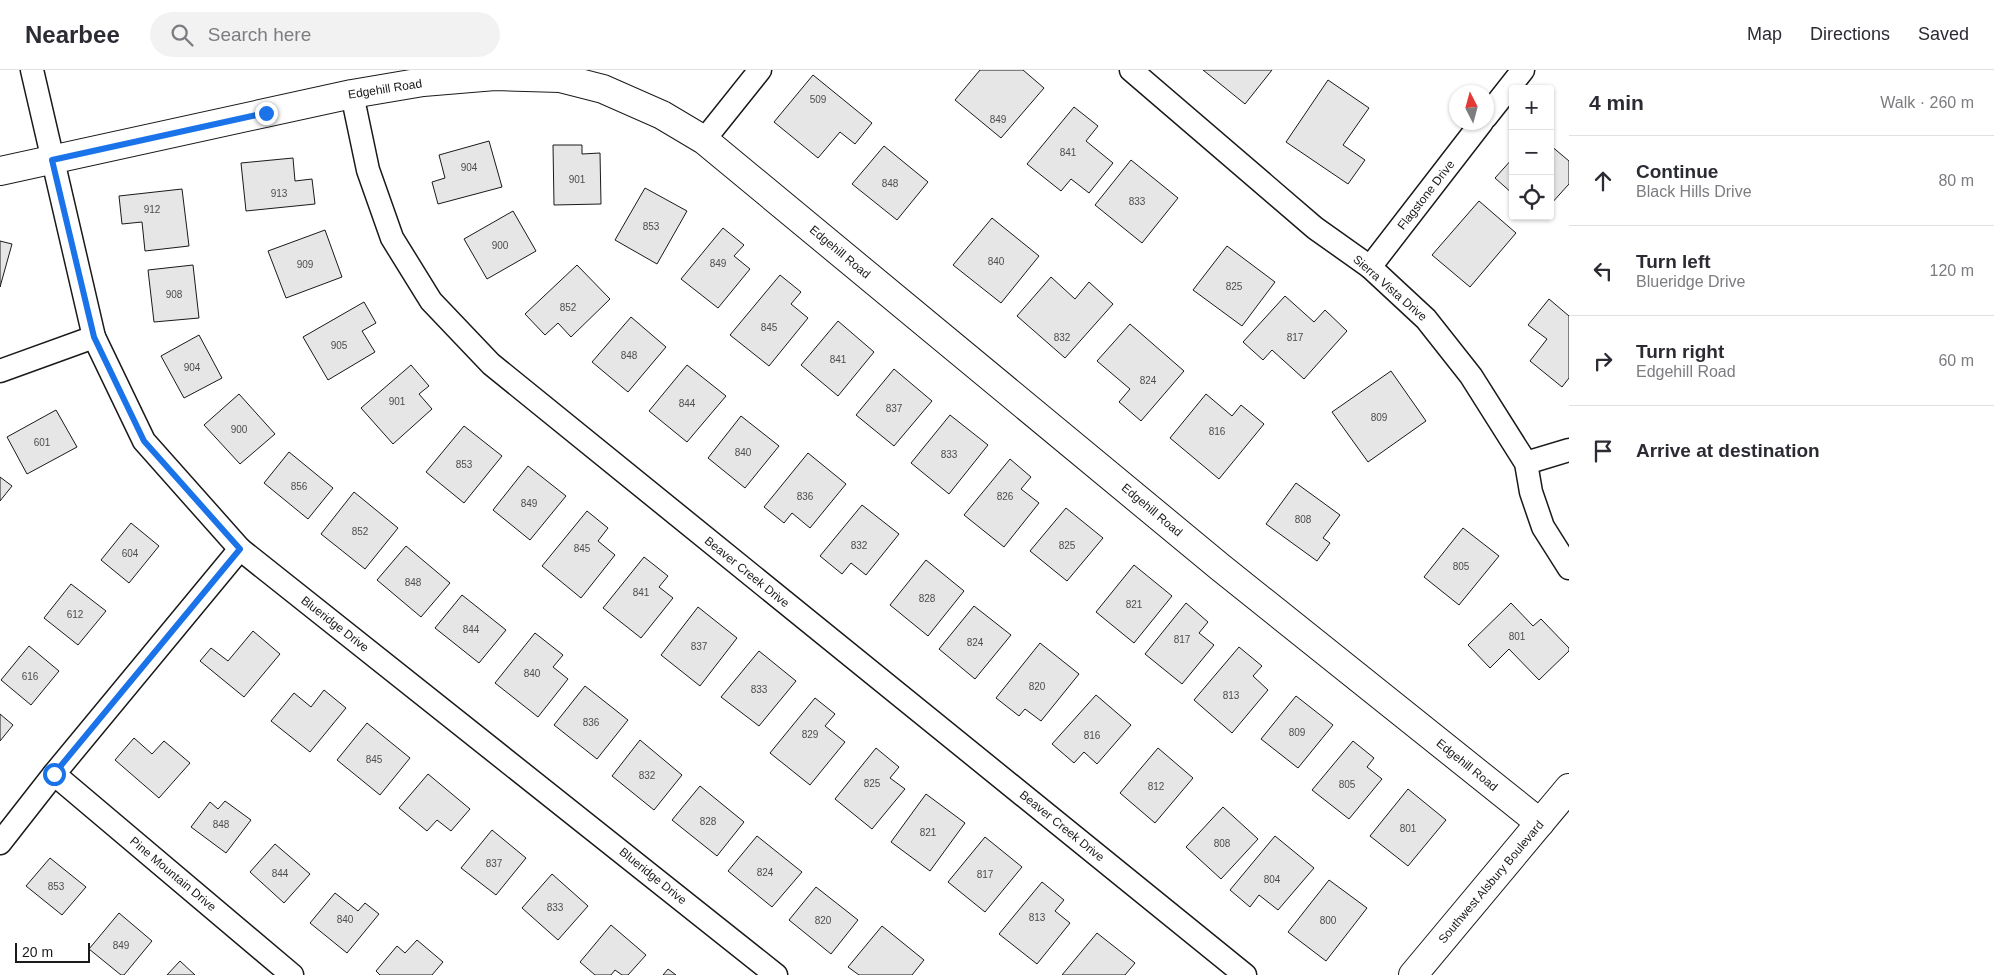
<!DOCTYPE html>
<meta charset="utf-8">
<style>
body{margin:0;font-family:Helvetica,sans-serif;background:#f2f2f3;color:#2b2b33}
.controls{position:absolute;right:15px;top:15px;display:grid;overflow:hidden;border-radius:5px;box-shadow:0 1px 4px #0004}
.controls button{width:45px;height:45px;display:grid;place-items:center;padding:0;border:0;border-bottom:1px solid #e1e1e2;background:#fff;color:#2b2b33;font:25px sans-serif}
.compass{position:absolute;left:1449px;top:15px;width:45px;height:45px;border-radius:50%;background:#fff;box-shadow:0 1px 4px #0004;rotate:354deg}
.scale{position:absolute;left:15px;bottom:12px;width:75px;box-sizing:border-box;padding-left:5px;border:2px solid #1a1a1a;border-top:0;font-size:14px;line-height:18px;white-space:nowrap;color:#1a1a1a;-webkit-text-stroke:4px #fff;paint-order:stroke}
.stop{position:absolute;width:15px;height:15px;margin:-11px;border:4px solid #1a73e8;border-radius:50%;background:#fff}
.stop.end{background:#1a73e8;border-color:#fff;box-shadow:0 1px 5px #0008}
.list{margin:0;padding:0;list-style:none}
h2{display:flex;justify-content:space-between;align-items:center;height:65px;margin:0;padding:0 20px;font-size:21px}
h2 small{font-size:16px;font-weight:400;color:#7c7c81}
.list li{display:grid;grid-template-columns:32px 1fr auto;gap:15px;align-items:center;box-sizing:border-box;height:90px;padding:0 20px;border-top:1px solid #e1e1e2}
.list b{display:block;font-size:19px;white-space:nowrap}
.list p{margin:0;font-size:16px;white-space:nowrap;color:#7c7c81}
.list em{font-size:16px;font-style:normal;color:#7c7c81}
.icon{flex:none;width:28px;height:28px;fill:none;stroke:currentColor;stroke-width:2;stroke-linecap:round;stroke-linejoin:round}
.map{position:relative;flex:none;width:1569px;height:905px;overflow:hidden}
header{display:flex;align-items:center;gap:30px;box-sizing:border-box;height:70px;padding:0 25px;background:#fff;border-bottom:1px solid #e1e1e2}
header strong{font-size:24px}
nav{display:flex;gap:28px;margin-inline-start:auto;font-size:18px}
.search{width:350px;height:45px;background:#f2f2f3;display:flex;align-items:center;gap:12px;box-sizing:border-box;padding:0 18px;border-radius:28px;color:#7c7c81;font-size:19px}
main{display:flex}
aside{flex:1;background:#fff}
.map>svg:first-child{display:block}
.building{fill:#e6e6e6;stroke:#1a1a1a}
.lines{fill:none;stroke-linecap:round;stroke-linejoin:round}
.street-casing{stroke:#1a1a1a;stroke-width:25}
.secondary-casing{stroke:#1a1a1a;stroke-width:30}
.street{stroke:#fff;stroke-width:22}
.secondary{stroke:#fff;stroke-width:28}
.route{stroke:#1a73e8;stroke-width:6}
.labels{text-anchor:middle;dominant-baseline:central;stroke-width:4;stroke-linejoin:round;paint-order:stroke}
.number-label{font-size:10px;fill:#4d4d4d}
.street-label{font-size:12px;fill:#1a1a1a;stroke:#fff}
</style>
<header>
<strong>Nearbee</strong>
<div class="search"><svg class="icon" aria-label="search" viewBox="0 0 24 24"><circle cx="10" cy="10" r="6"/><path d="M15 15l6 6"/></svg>Search here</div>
<nav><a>Map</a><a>Directions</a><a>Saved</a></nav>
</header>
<main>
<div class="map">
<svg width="1569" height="905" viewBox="0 0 1569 905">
<rect width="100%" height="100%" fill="#fff"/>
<g class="building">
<path d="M980,0H1023L1044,18L1001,68L955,30Z"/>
<path d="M1203,0H1272L1245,34Z"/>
<path d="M813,5L872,53L855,74L840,62L818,88L774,52Z"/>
<path d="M1328,10L1369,38L1343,75L1365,90L1348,114L1286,72Z"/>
<path d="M1074,37L1098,56L1086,71L1113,93L1089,123L1071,109L1061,121L1027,94Z"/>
<path d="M489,71L502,117L438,134L432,112L445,108L439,85Z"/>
<path d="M553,75H582V84L600,83L601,134L554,135Z"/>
<path d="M1550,75L1569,91V114L1550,135Z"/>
<path d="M884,76L928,112L897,150L852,114Z"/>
<path d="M293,88L295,111L312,109L315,134L246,141L241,93Z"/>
<path d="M1513,88V124L1495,108Z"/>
<path d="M1131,90L1178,128L1142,173L1095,135Z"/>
<path d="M645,118L687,141L657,194L615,170Z"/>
<path d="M182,119L189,176L145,181L142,152L122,154L119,126Z"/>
<path d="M1479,131L1516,163L1470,217L1432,185Z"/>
<path d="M513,141L536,181L487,209L464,169Z"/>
<path d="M992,148L1039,186L1001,233L953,195Z"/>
<path d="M723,158L744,175L734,186L750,199L718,238L681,209Z"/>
<path d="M325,160L342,207L286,228L268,181Z"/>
<path d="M0,171L12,174L0,217Z"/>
<path d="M1227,176L1275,212L1242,256L1193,220Z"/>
<path d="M193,195L199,248L154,252L148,200Z"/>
<path d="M577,195L610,229L571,267L558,253L545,265L525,244Z"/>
<path d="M780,205L801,222L791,234L808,248L769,296L730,265Z"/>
<path d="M1051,207L1075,229L1089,212L1113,234L1065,288L1017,246Z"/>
<path d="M1285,226L1314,252L1325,240L1347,261L1304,309L1272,280L1263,290L1243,272Z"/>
<path d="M1549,229L1569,246V308L1562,317L1530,291L1547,269L1528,255Z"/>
<path d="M364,232L376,253L362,261L375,282L328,310L303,267Z"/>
<path d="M631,247L666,277L628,322L592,292Z"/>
<path d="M838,251L874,282L838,326L801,295Z"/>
<path d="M1130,254L1184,301L1141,351L1119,332L1130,319L1097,291Z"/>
<path d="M199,265L222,308L184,328L161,286Z"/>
<path d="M411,295L429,316L419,324L432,339L393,374L361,338Z"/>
<path d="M687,295L726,326L687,372L649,341Z"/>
<path d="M894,299L932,331L894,376L856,345Z"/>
<path d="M1391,301L1426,351L1368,392L1332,342Z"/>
<path d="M239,324L275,364L240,394L204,355Z"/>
<path d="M1206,324L1232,346L1241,335L1264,354L1219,409L1170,368Z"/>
<path d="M56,340L77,377L27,404L7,367Z"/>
<path d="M950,345L988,375L949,424L911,393Z"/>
<path d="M741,346L779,376L745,418L708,388Z"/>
<path d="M464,356L502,386L464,433L426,402Z"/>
<path d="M289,382L333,418L308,449L264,413Z"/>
<path d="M808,383L846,414L810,458L792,443L784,453L764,437Z"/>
<path d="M1010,389L1031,407L1021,419L1039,433L1004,477L964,445Z"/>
<path d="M528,396L566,426L530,470L493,440Z"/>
<path d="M0,407L12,416L0,431Z"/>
<path d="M1296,413L1340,445L1323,468L1330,473L1317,491L1266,454Z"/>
<path d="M354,422L398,458L365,499L321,464Z"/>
<path d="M862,435L899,464L866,505L851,493L842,504L820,486Z"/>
<path d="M1066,438L1103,468L1067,511L1030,481Z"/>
<path d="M587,441L608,458L598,471L615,485L581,528L542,496Z"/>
<path d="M131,453L159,476L129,513L101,490Z"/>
<path d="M1463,458L1499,486L1459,535L1424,507Z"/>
<path d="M406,476L450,513L421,547L377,510Z"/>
<path d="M644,487L668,506L659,517L673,528L641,568L603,538Z"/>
<path d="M926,490L964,521L928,566L890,535Z"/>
<path d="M1134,495L1172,526L1134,573L1096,542Z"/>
<path d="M71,514L106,541L78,575L44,548Z"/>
<path d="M462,525L506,560L479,593L435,558Z"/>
<path d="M1186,533L1208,552L1199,563L1214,575L1182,614L1145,584Z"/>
<path d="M1511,533L1533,556L1541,549L1569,578V581L1539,610L1509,579L1490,598L1468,575Z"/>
<path d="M974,536L1011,565L975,609L939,579Z"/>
<path d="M698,537L737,568L700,616L661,585Z"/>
<path d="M253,561L280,584L244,627L200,591L211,578L228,591Z"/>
<path d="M535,563L563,585L553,597L568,609L538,647L495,613Z"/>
<path d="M1040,573L1079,604L1041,651L1025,639L1019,646L996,628Z"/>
<path d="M29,576L59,601L31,635L1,610Z"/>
<path d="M1239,577L1262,596L1253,606L1268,620L1232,663L1194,630Z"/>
<path d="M759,581L796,611L759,656L721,627Z"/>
<path d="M585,616L628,650L597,689L554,655Z"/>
<path d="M324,620L346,638L310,682L271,651L294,623L311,637Z"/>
<path d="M1096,625L1131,655L1097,694L1084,682L1074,693L1052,674Z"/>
<path d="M1296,626L1333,655L1298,698L1261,669Z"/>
<path d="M815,628L835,644L825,656L845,672L810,715L770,683Z"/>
<path d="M0,644L13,655L0,671Z"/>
<path d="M367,653L410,688L380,725L337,690Z"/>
<path d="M134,668L152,684L164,671L190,693L159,728L115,690Z"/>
<path d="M640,670L682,705L654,740L612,706Z"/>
<path d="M1353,671L1374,688L1367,697L1382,709L1349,749L1312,720Z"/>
<path d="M876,678L899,697L890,708L905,719L872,759L835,729Z"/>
<path d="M1158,678L1193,708L1155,753L1120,723Z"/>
<path d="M428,704L470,739L451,761L437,750L427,761L399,738Z"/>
<path d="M700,716L744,752L717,786L672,750Z"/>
<path d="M1408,719L1446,750L1408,796L1370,766Z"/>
<path d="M926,724L965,753L930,801L891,772Z"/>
<path d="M225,731L251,750L226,783L191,757L210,732L218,739Z"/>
<path d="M1223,737L1258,769L1221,809L1186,777Z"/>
<path d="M492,760L526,788L496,825L461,798Z"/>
<path d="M757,766L802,802L772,837L728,801Z"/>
<path d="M1275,766L1314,798L1278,840L1259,825L1250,837L1230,820Z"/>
<path d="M985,767L1022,797L985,842L948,812Z"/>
<path d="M275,774L310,804L284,833L250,802Z"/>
<path d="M50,788L86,817L62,845L26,816Z"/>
<path d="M552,804L588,836L558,870L522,838Z"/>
<path d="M1329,810L1367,838L1326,891L1288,862Z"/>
<path d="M1042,812L1064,830L1055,841L1070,853L1037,894L999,864Z"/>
<path d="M816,817L858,850L831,884L789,850Z"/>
<path d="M335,823L358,841L365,833L379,844L347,883L310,853Z"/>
<path d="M119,843L152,871L124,905H121L89,879Z"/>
<path d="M611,855L646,885L628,905H622L615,900L611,905H595L580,892Z"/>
<path d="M882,856L924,890L912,905H859L848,897Z"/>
<path d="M1097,863L1135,893L1125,905H1062Z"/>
<path d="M417,870L443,892L432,905H380L376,901L397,876L405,883Z"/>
<path d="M180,891L195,905H167Z"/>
<path d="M668,899L676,905H663Z"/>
</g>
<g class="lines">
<g class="street-casing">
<g id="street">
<path d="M32,0L94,267L144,371L240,479L776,905"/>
<path d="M1131,0L1315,158L1370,197L1426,249L1471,306L1526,393L1531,422L1543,457L1569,498"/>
<path d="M352,24L368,100L392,168L431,231L491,294L1245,905"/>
<path d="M1486,47L1523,0"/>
<path d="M704,70L760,0"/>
<path d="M1370,197L1482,52"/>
<path d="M0,301L94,267"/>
<path d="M1526,393L1569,380"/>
<path d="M54,704L292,905"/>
<path d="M0,773L54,704L240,479"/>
</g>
</g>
<g class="secondary-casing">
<g id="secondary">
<path d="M0,101L352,24L423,12L495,6L560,8L603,19L662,45L704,70L1220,497L1540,753"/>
<path d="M1413,905L1569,718"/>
</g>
</g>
<use href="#street" class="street"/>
<use href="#secondary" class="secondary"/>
</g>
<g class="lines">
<path class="route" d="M54,704L240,479L144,371L94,267L52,90L266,43"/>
</g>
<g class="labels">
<g class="number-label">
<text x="818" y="29">509</text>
<text x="998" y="49">849</text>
<text x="1068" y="82">841</text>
<text x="469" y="97">904</text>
<text x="577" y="109">901</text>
<text x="890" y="113">848</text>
<text x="279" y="123">913</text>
<text x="1137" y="131">833</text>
<text x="152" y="139">912</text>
<text x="651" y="156">853</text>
<text x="500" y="175">900</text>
<text x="996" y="191">840</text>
<text x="718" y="193">849</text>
<text x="305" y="194">909</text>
<text x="1234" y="216">825</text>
<text x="174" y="224">908</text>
<text x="568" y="237">852</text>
<text x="769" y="257">845</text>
<text x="1062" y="267">832</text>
<text x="1295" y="267">817</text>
<text x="339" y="275">905</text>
<text x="629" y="285">848</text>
<text x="838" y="289">841</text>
<text x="192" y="297">904</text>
<text x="1148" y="310">824</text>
<text x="397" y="331">901</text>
<text x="687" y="333">844</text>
<text x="894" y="338">837</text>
<text x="1379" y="347">809</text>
<text x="239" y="359">900</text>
<text x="1217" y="361">816</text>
<text x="42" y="372">601</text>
<text x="743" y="382">840</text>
<text x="949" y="384">833</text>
<text x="464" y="394">853</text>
<text x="299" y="416">856</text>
<text x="805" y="426">836</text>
<text x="1005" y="426">826</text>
<text x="529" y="433">849</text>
<text x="1303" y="449">808</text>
<text x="360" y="461">852</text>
<text x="859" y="475">832</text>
<text x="1067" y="475">825</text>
<text x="582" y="478">845</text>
<text x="130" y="483">604</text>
<text x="1461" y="496">805</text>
<text x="413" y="512">848</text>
<text x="641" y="522">841</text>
<text x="927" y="528">828</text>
<text x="1134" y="534">821</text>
<text x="75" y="544">612</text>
<text x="471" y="559">844</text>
<text x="1517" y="566">801</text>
<text x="1182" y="569">817</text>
<text x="975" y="572">824</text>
<text x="699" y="576">837</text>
<text x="532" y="603">840</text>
<text x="30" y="606">616</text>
<text x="1037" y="616">820</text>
<text x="759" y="619">833</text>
<text x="1231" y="625">813</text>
<text x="591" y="652">836</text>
<text x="1297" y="662">809</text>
<text x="810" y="664">829</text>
<text x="1092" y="665">816</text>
<text x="374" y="689">845</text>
<text x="647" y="705">832</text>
<text x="872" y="713">825</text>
<text x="1347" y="714">805</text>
<text x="1156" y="716">812</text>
<text x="708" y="751">828</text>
<text x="221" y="754">848</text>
<text x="1408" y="758">801</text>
<text x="928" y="762">821</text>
<text x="1222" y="773">808</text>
<text x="494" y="793">837</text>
<text x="765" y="802">824</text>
<text x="280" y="803">844</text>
<text x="985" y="804">817</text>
<text x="1272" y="809">804</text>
<text x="56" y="816">853</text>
<text x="555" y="837">833</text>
<text x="1037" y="847">813</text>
<text x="345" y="849">840</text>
<text x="823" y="850">820</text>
<text x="1328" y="850">800</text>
<text x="121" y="875">849</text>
</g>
<g class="street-label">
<text transform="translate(385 19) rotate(-9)">Edgehill Road</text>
<text transform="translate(1426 125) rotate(-52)">Flagstone Drive</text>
<text transform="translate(840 182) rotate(40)">Edgehill Road</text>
<text transform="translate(1390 218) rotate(41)">Sierra Vista Drive</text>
<text transform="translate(1152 440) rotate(40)">Edgehill Road</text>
<text transform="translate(747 502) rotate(39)">Beaver Creek Drive</text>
<text transform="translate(335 554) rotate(38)">Blueridge Drive</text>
<text transform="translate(1467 695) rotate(39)">Edgehill Road</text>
<text transform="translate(1062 756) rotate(39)">Beaver Creek Drive</text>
<text transform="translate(173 804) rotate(40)">Pine Mountain Drive</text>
<text transform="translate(653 806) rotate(39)">Blueridge Drive</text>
<text transform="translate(1491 812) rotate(-50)">Southwest Alsbury Boulevard</text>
</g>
</g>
</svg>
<div class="controls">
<button>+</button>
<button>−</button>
<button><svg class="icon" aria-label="locate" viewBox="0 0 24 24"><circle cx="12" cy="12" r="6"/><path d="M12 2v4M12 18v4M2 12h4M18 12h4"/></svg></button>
</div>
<svg class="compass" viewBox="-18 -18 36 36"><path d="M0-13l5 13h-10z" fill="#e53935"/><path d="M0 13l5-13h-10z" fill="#7c7c81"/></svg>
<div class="scale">20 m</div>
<div class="stop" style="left:54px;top:704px"></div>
<div class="stop end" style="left:266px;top:43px"></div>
</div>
<aside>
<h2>4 min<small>Walk · 260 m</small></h2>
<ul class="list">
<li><svg class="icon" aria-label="ahead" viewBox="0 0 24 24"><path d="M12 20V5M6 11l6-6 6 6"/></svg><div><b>Continue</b><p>Black Hills Drive</p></div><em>80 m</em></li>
<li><svg class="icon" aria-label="left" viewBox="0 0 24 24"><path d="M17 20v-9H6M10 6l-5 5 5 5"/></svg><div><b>Turn left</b><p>Blueridge Drive</p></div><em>120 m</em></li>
<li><svg class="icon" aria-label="right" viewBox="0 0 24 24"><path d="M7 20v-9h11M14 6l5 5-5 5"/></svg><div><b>Turn right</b><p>Edgehill Road</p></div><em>60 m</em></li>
<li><svg class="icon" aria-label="arrive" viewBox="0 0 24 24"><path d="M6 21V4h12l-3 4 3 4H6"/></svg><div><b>Arrive at destination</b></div></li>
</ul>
</aside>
</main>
